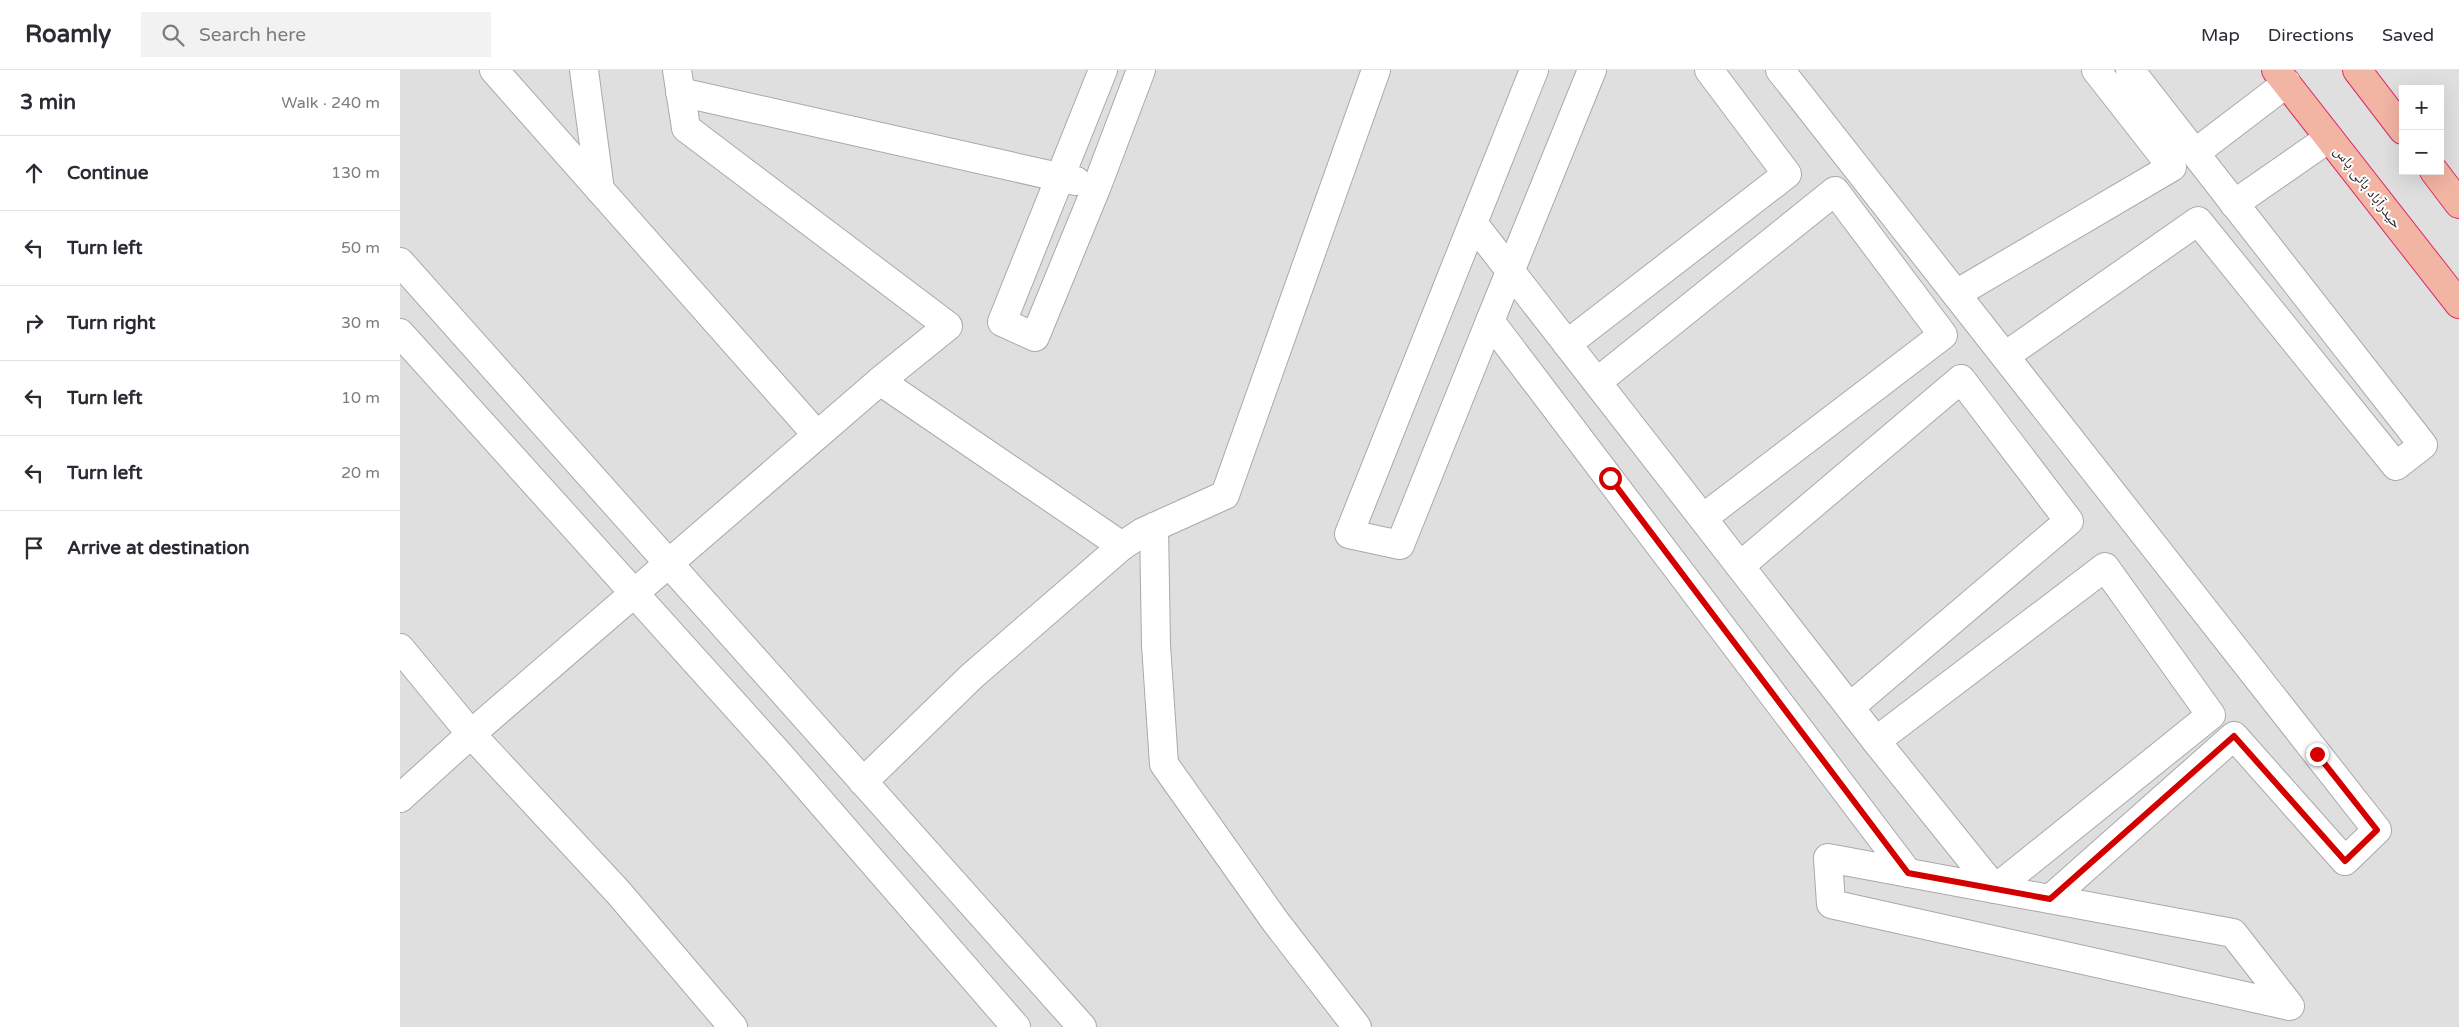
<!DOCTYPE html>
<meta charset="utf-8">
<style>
body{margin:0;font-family:"Varela Round","Noto Naskh Arabic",sans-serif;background:#f2f2f3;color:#2b2b33}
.controls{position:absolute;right:15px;top:15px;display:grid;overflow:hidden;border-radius:0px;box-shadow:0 5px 20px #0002}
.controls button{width:45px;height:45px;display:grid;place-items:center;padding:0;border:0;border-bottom:1px solid #e1e1e2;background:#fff;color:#2b2b33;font:25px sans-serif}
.stop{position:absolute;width:15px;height:15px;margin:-11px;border:4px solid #d40000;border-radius:50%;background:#fff}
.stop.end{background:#d40000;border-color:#fff;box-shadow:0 1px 5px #0008}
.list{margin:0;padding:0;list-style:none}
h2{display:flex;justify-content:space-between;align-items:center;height:65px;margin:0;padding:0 20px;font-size:21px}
h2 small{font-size:16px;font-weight:400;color:#7c7c81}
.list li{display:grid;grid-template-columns:32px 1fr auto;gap:15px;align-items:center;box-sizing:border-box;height:75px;padding:0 20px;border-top:1px solid #e1e1e2}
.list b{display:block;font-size:19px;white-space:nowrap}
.list em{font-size:16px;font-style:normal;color:#7c7c81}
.icon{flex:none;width:28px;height:28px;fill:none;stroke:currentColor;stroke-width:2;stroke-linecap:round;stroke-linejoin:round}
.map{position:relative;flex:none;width:2059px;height:957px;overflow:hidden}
header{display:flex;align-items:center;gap:30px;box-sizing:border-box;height:70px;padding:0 25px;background:#fff;border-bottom:1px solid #e1e1e2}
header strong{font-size:24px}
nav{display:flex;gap:28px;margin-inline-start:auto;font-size:18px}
.search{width:350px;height:45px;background:#f2f2f3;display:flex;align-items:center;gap:12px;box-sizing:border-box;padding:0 18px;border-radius:0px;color:#7c7c81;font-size:19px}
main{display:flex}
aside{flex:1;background:#fff}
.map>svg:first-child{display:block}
.residential{fill:#e0dfdf;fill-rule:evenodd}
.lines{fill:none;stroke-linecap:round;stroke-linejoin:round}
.minor-casing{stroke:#a9a9a9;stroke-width:30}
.trunk-casing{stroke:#dc2a67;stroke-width:30}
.minor{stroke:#fff;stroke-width:28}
.trunk{stroke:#f2b4a3;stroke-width:28}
.route{stroke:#d40000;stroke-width:6}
.labels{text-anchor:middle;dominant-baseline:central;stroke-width:4;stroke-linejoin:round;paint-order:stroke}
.street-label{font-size:15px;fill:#222;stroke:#fff}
</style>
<header>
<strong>Roamly</strong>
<div class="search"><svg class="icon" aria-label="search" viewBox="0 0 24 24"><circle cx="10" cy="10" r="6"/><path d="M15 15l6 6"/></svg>Search here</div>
<nav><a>Map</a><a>Directions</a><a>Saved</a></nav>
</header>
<main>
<aside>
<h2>3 min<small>Walk · 240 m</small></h2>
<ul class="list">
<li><svg class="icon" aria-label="ahead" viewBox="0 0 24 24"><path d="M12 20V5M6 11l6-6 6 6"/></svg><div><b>Continue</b></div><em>130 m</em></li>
<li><svg class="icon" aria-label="left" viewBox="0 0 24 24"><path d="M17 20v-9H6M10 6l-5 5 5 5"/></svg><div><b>Turn left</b></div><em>50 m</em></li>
<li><svg class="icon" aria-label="right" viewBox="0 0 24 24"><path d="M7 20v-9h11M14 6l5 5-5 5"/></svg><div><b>Turn right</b></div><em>30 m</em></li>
<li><svg class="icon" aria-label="left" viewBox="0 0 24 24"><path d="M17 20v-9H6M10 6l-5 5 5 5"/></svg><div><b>Turn left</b></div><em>10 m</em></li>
<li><svg class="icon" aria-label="left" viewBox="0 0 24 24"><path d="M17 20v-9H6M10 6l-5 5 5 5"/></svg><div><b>Turn left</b></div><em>20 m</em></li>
<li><svg class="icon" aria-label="arrive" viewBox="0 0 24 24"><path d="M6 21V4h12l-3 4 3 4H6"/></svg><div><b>Arrive at destination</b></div></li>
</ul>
</aside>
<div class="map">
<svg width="2059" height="957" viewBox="0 0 2059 957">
<rect width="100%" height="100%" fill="#f2efe9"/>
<path class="residential" d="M0,0H2059V957H0ZM2003,19H2040V101H2003Z"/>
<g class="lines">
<g class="minor-casing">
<g id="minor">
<path d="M94,0L417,365"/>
<path d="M184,0L200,120"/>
<path d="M703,0L602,252L635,267L697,116L741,0"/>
<path d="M1134,0L949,464L1000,475L1090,251L1508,803"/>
<path d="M1380,0L1977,760L1945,791L1834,666L1650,829"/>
<path d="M280,22L676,111"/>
<path d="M1795,83L1887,13"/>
<path d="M1834,134L1929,68"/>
<path d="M1073,153L1476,671"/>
<path d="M0,192L682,957"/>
<path d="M1556,224L1772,97L1696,0"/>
<path d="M1090,251L1192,0"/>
<path d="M0,263L379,684L616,957"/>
<path d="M1167,274L1387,104L1309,0"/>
<path d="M1605,286L1798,151L1996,396L2023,375L1730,0"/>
<path d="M480,311L722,476"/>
<path d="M1197,312L1435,121L1543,265L1303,448"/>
<path d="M754,457L756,575L764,694L875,851L957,957"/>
<path d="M1340,496L1561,309L1669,451L1450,637"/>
<path d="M1705,497L1811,645L1595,819L1476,671Z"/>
<path d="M0,578L71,664L218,822L333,957"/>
<path d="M463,712L572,606L722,476L743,462L825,425L976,0"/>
<path d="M0,728L71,664L480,311L548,256L286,58L277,0"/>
<path d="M1428,788L1833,863L1890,936L1431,834Z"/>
</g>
</g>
<g class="trunk-casing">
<g id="trunk">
<path d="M1876,0L2059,234"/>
<path d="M1957,0L2003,60"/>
<path d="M2034,101L2059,134"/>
</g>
</g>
<use href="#minor" class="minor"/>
<use href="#trunk" class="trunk"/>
</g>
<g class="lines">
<path class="route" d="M1210,408L1508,803L1650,829L1834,666L1945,791L1977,760L1917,684"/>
</g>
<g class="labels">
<g class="street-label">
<text transform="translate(1968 117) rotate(52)">حیدرآباد بائی پاس</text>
</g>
</g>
</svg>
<div class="controls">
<button>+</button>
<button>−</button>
</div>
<div class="stop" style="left:1210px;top:408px"></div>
<div class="stop end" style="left:1917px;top:684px"></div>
</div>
</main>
